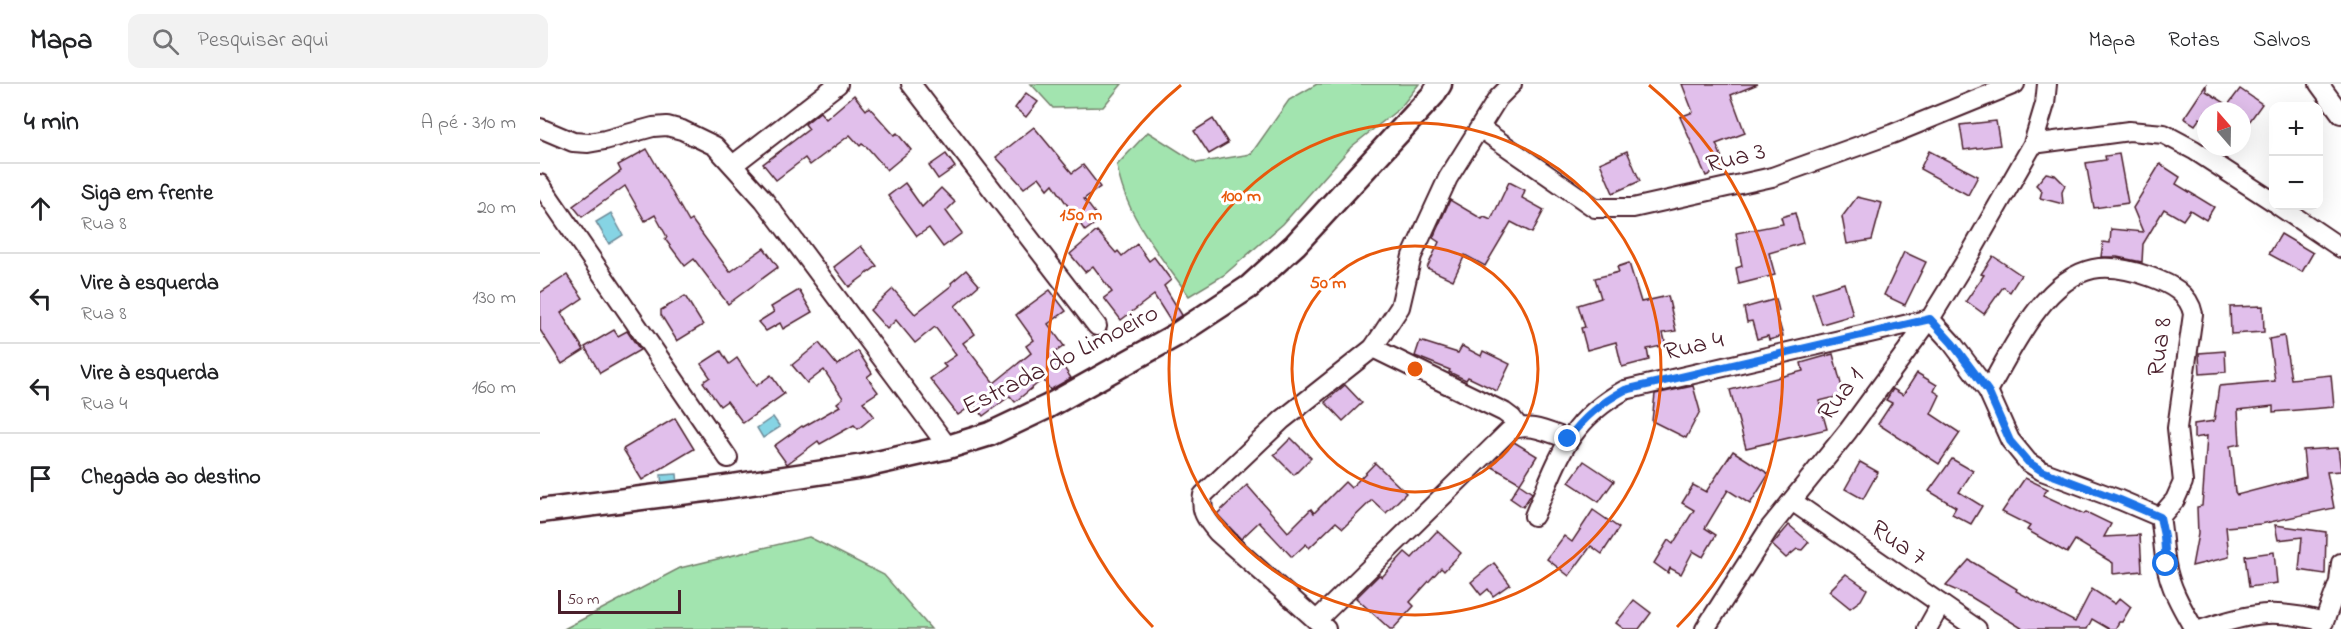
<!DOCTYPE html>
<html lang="pt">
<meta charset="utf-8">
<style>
body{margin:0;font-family:"Indie Flower",sans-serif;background:#f2f2f2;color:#202124}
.controls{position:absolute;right:18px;top:18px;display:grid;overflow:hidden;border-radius:12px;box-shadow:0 6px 24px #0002}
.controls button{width:54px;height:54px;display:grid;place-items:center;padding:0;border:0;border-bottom:2px solid #e0e0e0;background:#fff;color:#202124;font:30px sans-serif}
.compass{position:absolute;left:1657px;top:18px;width:54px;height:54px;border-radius:50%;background:#fff;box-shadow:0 6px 24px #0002;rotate:340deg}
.scale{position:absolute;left:18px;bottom:15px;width:123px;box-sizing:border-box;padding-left:6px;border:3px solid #4a1f2b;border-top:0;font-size:16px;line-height:21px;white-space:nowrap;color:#4a1f2b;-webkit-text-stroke:4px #fff;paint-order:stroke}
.stop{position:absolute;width:18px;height:18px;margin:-14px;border:4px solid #1a73e8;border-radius:50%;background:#fff}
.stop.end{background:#1a73e8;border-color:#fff;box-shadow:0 2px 6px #0008}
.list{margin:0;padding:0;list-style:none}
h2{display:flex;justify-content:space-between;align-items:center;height:78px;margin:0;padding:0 24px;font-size:26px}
h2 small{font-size:20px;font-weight:400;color:#757577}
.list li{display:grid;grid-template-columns:39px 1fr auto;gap:18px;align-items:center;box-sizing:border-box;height:90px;padding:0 24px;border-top:2px solid #e0e0e0}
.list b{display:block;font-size:22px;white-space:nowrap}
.list p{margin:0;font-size:20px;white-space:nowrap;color:#757577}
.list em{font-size:20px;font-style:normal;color:#757577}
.icon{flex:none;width:33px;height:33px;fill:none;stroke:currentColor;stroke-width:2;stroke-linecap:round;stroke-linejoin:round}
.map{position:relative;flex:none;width:1801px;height:545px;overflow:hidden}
header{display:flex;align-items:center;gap:36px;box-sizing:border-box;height:84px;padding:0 30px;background:#fff;border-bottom:2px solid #e0e0e0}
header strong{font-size:28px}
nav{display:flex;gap:33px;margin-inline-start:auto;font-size:21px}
.search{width:420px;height:54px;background:#f2f2f2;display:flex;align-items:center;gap:15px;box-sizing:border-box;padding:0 21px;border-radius:12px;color:#757577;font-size:22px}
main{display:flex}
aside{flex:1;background:#fff}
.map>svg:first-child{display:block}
.green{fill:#a2e4af;stroke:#76826d;stroke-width:1.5}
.water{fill:#86d4e4;stroke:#6e8c9a;stroke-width:1.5}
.building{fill:#e1bfeb;stroke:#4a1f2b;stroke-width:1.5}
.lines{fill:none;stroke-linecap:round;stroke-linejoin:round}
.minor-casing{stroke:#4a1f2b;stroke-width:22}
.tertiary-casing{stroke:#4a1f2b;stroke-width:27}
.minor{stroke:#fff;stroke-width:18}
.tertiary{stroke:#fff;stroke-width:22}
.route{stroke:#1a73e8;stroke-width:8}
.ring{fill:none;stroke:#e8590c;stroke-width:3}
.labels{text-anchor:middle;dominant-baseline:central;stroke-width:6;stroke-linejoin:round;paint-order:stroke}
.street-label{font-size:26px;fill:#4a1f2b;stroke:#fff}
.centre{fill:#e8590c;stroke:#fff;stroke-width:3}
.ring-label{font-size:18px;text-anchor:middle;font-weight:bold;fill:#e8590c;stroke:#fff;stroke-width:6;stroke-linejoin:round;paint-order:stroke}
</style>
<header>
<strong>Mapa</strong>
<div class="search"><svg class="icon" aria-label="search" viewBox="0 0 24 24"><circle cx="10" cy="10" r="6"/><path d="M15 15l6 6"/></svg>Pesquisar aqui</div>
<nav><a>Mapa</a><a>Rotas</a><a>Salvos</a></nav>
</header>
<main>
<aside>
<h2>4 min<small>A pé · 310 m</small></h2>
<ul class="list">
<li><svg class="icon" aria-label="ahead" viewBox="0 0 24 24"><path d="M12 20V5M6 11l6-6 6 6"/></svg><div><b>Siga em frente</b><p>Rua 8</p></div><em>20 m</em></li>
<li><svg class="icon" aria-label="left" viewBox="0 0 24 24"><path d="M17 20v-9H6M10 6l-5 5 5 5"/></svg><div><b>Vire à esquerda</b><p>Rua 8</p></div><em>130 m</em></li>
<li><svg class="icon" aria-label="left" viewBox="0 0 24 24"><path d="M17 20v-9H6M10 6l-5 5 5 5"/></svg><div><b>Vire à esquerda</b><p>Rua 4</p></div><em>160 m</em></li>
<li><svg class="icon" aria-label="arrive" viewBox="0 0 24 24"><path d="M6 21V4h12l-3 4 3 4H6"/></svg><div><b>Chegada ao destino</b></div></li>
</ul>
</aside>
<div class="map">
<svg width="1801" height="545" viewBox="0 0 1801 545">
<rect width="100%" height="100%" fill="#fff"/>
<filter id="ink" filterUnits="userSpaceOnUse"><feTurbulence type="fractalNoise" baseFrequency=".0167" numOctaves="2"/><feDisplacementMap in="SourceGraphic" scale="12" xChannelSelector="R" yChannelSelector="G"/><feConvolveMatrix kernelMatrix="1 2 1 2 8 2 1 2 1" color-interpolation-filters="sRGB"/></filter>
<g filter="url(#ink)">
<g class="green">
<path d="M491,0H582L563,23L513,24Z"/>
<path d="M777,0H879L860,24L811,63L743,140L684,191L649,212C621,173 584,130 577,81L608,48L657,79L711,70L749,16Z"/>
<path d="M269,453L344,491L391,545H24L140,484Z"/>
</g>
<g class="water">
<path d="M71,129L83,151L69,160L56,138Z"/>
<path d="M233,333L240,343L223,354L217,344Z"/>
<path d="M137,390L138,402L122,404L121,391Z"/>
</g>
<g class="building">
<path d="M1142,0H1218L1191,11L1205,49L1176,60L1186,83L1166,92L1140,33L1153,28Z"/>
<path d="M1666,1V7L1688,21L1700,5L1722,20L1702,48V27H1666V38L1660,34L1655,41L1644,34Z"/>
<path d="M486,9L498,18L486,33L475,24Z"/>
<path d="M314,11L326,26L329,23L354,51L357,49L371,66L347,86L327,63L322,60L320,62L310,51L270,81L265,74L236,96L223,80L269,45L265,40L280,28L286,35Z"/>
<path d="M673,35L688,59L669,70L654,47Z"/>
<path d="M1456,37L1460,61L1424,66L1420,41Z"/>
<path d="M494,43L532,89L543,81L560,103L544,115L560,136L545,147L513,100L508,105L499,93L484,104L456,73Z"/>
<path d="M107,65L149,138L152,136L190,188L224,164L238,183L188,220L154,175L145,182L125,155L127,153L115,131L105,137L85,102L42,133L33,122L81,87L78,81Z"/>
<path d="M1087,67L1100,97L1073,109L1060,79Z"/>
<path d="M1389,67L1438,92L1428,111L1380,85Z"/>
<path d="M406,70L415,83L398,95L389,82Z"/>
<path d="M1579,70L1588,119L1554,124L1546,79L1566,76L1565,72Z"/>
<path d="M1620,80L1640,93L1636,100L1674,123L1666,136L1650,126L1643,136L1624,125L1603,160L1602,178L1577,173H1561L1563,158L1570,159L1571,145L1603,148L1593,124Z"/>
<path d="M1506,89L1515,91L1525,101L1522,108L1523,120L1500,114L1502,107L1496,101Z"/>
<path d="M969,98L985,106L982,114L1004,126L992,149L971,138L945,182L925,171L913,196L887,184L899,158L893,154L910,116L942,135L944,133L951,136Z"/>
<path d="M365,99L382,123L401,104L415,118L406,127L422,149L403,163L389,144L377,152L348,112Z"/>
<path d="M1317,113L1342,119L1332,156L1307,160L1302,133Z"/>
<path d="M1255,129L1263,159L1229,169L1235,191L1199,200L1196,184L1202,182L1196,149L1243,140L1241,133Z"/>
<path d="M557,147L576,169L578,167L582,172L597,160L609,177L614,173L631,196L624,202L642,231L631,238L614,211L581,236L564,214L572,208L553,182L545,188L530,170Z"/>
<path d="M1741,150L1773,169L1762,188L1729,170Z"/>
<path d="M321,162L337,182L309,203L294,183Z"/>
<path d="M1364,168L1386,178L1365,221L1344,211Z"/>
<path d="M1453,172L1481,191L1470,208L1463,203L1444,230L1426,217L1444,191L1441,190Z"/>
<path d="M1089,179L1101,218L1128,212L1136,247L1123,249L1126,261L1107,265L1109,276L1082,283L1076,258L1047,266L1041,244L1045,243L1038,221L1061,214L1055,194L1079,188L1077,183Z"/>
<path d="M426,186L439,201L415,222L435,250L423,259L454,299L491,269L486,262L494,256L476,231L510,206L526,227L508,240L524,262L514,269L531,294L510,306L503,295L475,318L470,312L443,332L434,320L418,331L390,295L406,283L403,280L416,271L395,243L375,259L356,236L347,245L330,226L353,205L375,230L412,201L411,199Z"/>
<path d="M27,191L43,214L21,229L44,266L22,280L0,246V209Z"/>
<path d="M1304,199L1313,231L1282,240L1272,209Z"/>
<path d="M259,206L272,228L243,245L240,239L226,247L218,238L234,228L231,223Z"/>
<path d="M145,212L163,241L137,257L121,231V226Z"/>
<path d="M1236,215L1239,227L1236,228L1243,252L1229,256L1228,252L1217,255L1212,237L1207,238L1204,224Z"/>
<path d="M1723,222L1724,248L1691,250L1690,223Z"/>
<path d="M74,246L78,252L87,247L100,266L60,289L45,263Z"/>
<path d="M1744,252L1751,295L1791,291L1794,323L1733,328V322L1698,326L1700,360L1690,362L1695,408L1697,411L1766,393L1763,366L1798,364L1801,387L1787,388L1794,424L1721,440L1686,443L1689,473L1652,482L1658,450L1657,423L1662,422L1667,352L1654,354V340L1674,337L1679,302L1735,297L1729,255Z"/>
<path d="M880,257L918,269L922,262L941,272L943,267L970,280L957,307L928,293L926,296L909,288L910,286L875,272Z"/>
<path d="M279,259L297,281L318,267L332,289L327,293L338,308L323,318L334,332L318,345L314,341L280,360L278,357L247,380L234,362L262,342L263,343L300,322L297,319L303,314L284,286L267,299L252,281Z"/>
<path d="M181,267L189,280L197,274L216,302L231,291L244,310L203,339L187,317L180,322L163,298L170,293L161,280Z"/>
<path d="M1685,267L1686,288L1660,290L1659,269Z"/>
<path d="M1293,270L1304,311L1279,317L1287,345L1206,364L1190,306L1263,287L1261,279Z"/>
<path d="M1377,289L1397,301L1394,307L1400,311L1391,330L1420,349L1399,380L1338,340L1352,319L1346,316L1353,305L1363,311Z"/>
<path d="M805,301L822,319L803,337L785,318Z"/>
<path d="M1153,302L1160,327L1146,354L1112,337L1115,310Z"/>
<path d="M135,334L154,365L102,396L83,365Z"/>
<path d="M751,354L771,374L754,391L734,371Z"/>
<path d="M974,358L997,372L980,399L951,382Z"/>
<path d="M1193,367L1229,390L1210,420L1188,406L1165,444L1176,451L1163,473L1153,467L1141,490L1130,484L1128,489L1114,479L1128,456L1133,460L1154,426L1142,419L1153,401L1166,408Z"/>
<path d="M1412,375L1433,387L1419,408L1442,422L1431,440L1412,430L1416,423L1389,407Z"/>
<path d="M1044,377L1074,397L1059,418L1029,398Z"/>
<path d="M1320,378L1338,388L1323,415L1305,405Z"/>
<path d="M835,379L866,409L846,429L832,416L803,444L796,438L769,464L766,460L752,473L719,438L701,455L677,430L707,401L748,448L771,425L774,429L805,398L811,404Z"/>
<path d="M1485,394L1508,405L1503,411L1544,430L1546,428L1571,440L1564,453L1600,451L1602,487L1573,490V479L1535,456L1527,469L1487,446L1490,442L1462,428Z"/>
<path d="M979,400L992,409L983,423L970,414Z"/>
<path d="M1053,426L1079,444L1062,470L1051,462L1029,492L1007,475L1024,452L1032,458Z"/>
<path d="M1249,441L1269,458L1262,466L1257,465L1246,474L1232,461Z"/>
<path d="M1735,441L1786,448L1785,490L1759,486L1762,453L1738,456Z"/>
<path d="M897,447L921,469L904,487L901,484L870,518L874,522L853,545H850L816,514L839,491L842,493L865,468L872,474Z"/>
<path d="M1734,468L1737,499L1709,503L1705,472Z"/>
<path d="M1429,476L1477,505L1476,507L1535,538L1552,505L1575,520L1580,514L1591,523L1582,538H1579L1575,545H1569L1552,535L1547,545H1483L1431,513L1406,502Z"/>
<path d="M954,479L970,500L953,512L948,505L941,511L931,498Z"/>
<path d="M1306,490L1327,505L1321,516L1310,524L1289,507Z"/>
<path d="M1094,516L1111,529L1099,545H1084L1076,539Z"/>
</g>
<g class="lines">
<g class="minor-casing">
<g id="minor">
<path d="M371,0L557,242"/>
<path d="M1779,0L1801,30"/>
<path d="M0,44L33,58L48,59L65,56L113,43L127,42L142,46L175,62L224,116L408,363"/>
<path d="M940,44L1055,124H1093L1232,93L1352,50L1475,0"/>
<path d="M1493,60L1589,47L1624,50L1654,66L1734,118"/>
<path d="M193,81L298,0"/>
<path d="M0,100L188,374"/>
<path d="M1739,122L1801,164"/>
<path d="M833,264L964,328L972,334L978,342"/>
<path d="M1448,307C1471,267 1504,195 1553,185C1572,181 1594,187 1611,193C1630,200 1649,209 1653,230L1637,344L1643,398L1635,416L1620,433"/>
<path d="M1252,417L1437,545"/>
<path d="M994,432C1018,376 1028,337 1085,306L1390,235L1412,259L1448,307L1470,356L1488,378L1502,387L1580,416L1620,433C1623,449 1623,464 1626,480C1630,504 1642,524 1654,545"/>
<path d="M777,536L969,347C987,337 1010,349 1028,355"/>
<path d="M786,545L677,448C666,435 660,427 663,411L742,336L833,264L860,223L872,172L908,94L958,14L972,0"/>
<path d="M1165,545L1229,445L1308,347L1390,235L1433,165L1493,60L1505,20L1507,0"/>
<path d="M1387,545L1401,520"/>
<path d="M1663,545C1711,529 1734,524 1784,538L1799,498L1801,479"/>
</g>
</g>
<g class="tertiary-casing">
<path id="tertiary" d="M0,427L172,405L324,382L408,363L450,350L507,323L636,251L709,203L755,161L893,11L900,0"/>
</g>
<use href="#minor" class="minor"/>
<use href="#tertiary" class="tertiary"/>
</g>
</g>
<g class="lines" filter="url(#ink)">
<path class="route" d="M1028,355C1044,333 1062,318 1085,306L1390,235L1412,259L1448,307L1470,357L1488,378L1502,387L1580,416L1620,433L1624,452L1626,480"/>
</g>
<g class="ring">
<circle cx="875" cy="285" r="123"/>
<circle cx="875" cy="285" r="246"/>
<path d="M613 543A368 368 0 0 1 641 1M1109 1A368 368 0 0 1 1137 543"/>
</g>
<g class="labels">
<g class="street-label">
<text transform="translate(1196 75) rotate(-14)">Rua 3</text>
<text transform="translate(1154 263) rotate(-13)">Rua 4</text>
<text transform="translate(1621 263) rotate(-83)">Rua 8</text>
<text transform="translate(521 277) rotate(-27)">Estrada do Limoeiro</text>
<text transform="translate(1302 311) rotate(-53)">Rua 1</text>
<text transform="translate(1358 460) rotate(34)">Rua 7</text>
</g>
</g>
<circle cx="875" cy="285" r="9" class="centre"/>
<g class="ring-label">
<text x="701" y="117">100 m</text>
<text x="541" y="136">150 m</text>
<text x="788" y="204">50 m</text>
</g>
</svg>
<div class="controls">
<button>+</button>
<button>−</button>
</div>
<svg class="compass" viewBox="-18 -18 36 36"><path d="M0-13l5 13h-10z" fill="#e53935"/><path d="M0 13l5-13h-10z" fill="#757577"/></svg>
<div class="scale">50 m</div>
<div class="stop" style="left:1626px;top:480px"></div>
<div class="stop end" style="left:1028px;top:355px"></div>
</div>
</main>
